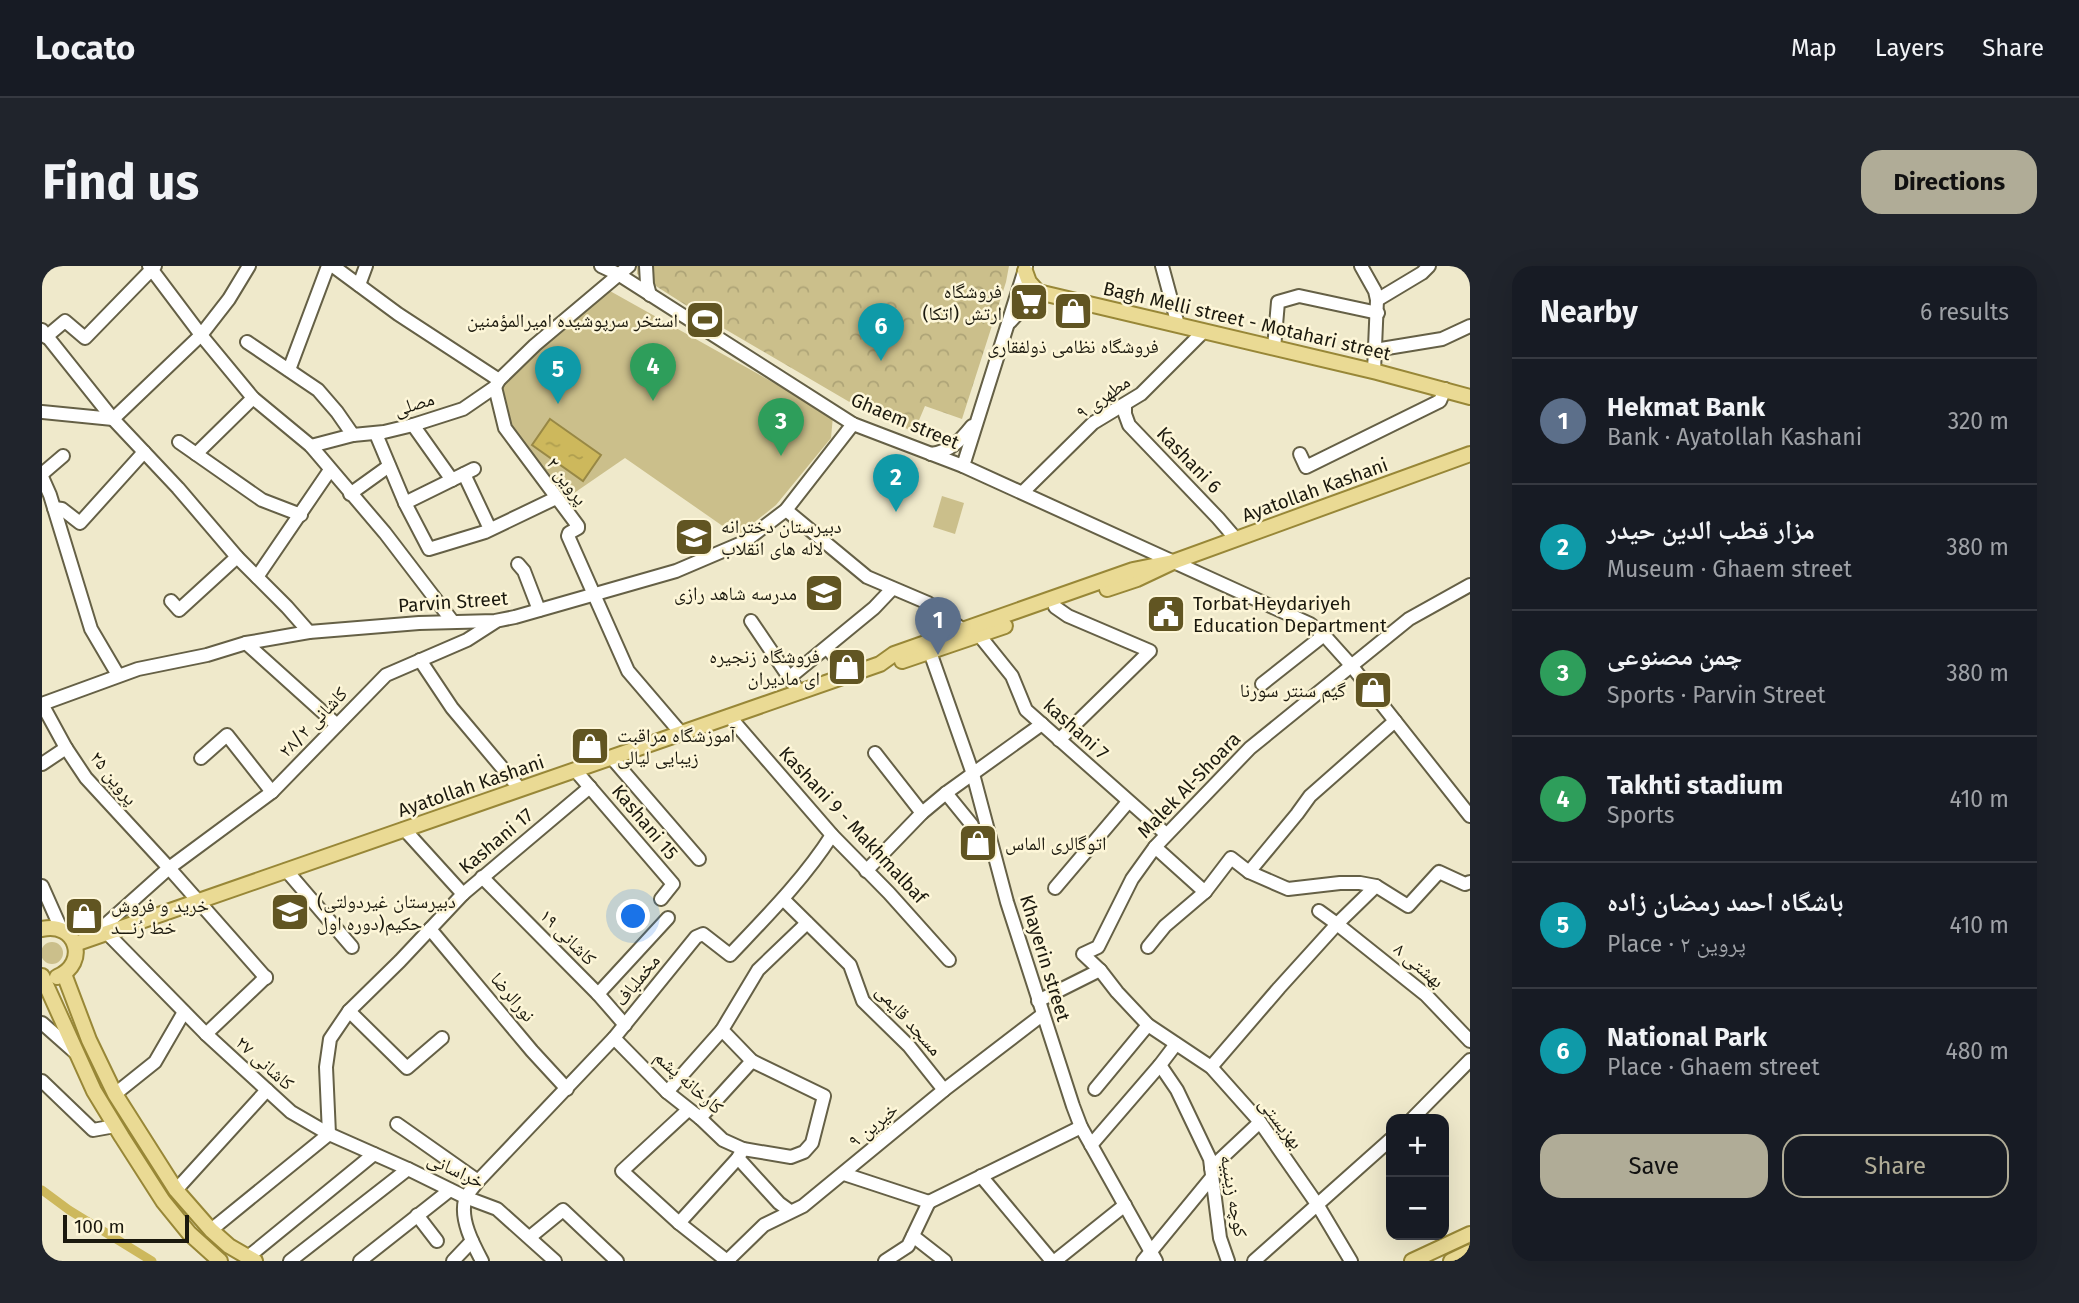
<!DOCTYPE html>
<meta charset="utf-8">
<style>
body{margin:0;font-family:"Fira Sans","Noto Naskh Arabic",sans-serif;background:#20242c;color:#f1f3f6}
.controls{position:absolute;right:21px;bottom:21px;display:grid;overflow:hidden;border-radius:14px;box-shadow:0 7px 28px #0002}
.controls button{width:63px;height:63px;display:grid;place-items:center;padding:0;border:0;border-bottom:2px solid #363941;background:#171b24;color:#f1f3f6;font:35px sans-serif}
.scale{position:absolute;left:21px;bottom:18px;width:126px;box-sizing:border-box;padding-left:7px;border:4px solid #1b190e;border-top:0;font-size:19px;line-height:24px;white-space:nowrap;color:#1b190e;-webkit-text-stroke:5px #fdf6d8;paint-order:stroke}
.you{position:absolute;left:592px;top:651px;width:24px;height:24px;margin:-18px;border:5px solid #fff;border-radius:50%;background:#1a73e8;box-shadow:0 0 0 10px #1a73e833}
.badge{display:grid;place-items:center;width:46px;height:46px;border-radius:50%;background:#b0ac97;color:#fff;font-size:23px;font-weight:700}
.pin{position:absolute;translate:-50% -58px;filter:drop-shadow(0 2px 4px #0008)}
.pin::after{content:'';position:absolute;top:37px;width:24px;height:21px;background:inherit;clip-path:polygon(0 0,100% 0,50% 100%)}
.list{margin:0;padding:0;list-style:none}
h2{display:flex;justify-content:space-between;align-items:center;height:91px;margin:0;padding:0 28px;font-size:30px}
h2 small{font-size:23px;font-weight:400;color:#9ea1a6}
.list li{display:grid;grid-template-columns:46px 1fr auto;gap:21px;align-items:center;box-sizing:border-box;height:126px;padding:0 28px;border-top:2px solid #363941}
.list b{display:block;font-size:26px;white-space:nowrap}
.list p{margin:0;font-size:23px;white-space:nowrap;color:#9ea1a6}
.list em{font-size:23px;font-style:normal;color:#9ea1a6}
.actions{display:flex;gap:14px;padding:21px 28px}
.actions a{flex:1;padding:16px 0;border:2px solid #b0ac97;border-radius:21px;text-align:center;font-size:24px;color:#b0ac97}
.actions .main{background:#b0ac97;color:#111}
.map{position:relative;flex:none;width:1428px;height:995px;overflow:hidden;border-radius:21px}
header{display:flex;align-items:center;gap:42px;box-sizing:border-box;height:98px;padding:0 35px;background:#171b24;border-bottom:2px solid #363941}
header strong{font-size:33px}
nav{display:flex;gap:38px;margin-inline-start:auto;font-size:24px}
.intro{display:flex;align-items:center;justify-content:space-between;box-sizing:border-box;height:168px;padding:0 42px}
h1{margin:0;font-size:49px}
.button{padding:18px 32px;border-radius:21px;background:#b0ac97;color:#111;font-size:24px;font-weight:700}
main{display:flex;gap:42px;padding:0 42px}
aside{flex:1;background:#171b24;border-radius:21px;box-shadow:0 7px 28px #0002}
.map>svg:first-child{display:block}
.green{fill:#cbbf8b}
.park{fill:url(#park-crowns)}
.water{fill:url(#water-ripples);stroke:#988845;stroke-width:2}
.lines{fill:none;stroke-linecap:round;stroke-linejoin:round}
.canal{stroke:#cdb85c;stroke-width:9}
.minor-casing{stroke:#656046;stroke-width:16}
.major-casing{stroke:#988737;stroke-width:18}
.minor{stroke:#fff;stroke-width:12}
.major{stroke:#eada94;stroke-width:14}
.labels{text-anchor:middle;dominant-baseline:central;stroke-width:5;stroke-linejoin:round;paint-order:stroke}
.poi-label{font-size:19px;fill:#1b190e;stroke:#fdf6d8;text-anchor:start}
.street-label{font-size:19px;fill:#1b190e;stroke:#fdf6d8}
</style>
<header>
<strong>Locato</strong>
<nav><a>Map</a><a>Layers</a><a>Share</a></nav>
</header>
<div class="intro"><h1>Find us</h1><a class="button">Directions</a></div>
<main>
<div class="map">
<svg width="1428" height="995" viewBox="0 0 1428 995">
<defs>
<pattern id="park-crowns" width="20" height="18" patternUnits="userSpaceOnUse" patternTransform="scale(1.75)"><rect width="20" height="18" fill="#cbbf8b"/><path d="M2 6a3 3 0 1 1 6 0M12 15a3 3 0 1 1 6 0" fill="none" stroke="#aea477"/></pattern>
<pattern id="water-ripples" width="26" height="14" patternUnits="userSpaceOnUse" patternTransform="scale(1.75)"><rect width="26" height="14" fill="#cdb85c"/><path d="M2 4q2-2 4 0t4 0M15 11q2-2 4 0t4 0" fill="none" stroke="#af9e4f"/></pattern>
</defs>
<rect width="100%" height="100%" fill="#efe9cb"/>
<g class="green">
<path d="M568,25L791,150L789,172L734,239L695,270L583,192L519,236L467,165L453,121Z"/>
<path d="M900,230L922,237L913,268L891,261Z"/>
<circle cx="10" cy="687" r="11"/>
</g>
<path class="park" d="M595,0H967L964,16L920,153L883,140L872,166L816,141L664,52L595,8Z"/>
<path class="water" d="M508,153L559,189L541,215L490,179Z"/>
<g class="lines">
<path class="canal" d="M0,924L27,944L110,995"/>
<g class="minor-casing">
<g id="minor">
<path d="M107,0L159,69L211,132L269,180L343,267L411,356"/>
<path d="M291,0L356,48L457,114"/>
<path d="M559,0L576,8L811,158L921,200L1268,358L1282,369L1308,398L1428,550"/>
<path d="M604,0L605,18L608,29"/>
<path d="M1120,0L1136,59"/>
<path d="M1319,0L1333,25L1335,34L1332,105"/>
<path d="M317,19L324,0"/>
<path d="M1335,34L1380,7L1387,0"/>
<path d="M968,56L996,26"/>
<path d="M0,64L71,153L136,222L195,291L245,341L267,366"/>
<path d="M4,71L23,55L43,72L113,0"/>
<path d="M205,76L276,124L295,146L311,169"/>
<path d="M1232,82L1236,36L1257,30L1336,47"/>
<path d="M1333,84L1400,73L1428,60"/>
<path d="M247,104L286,0"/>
<path d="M453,121L463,162L536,260V262L527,267L526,270L586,405L639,467"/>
<path d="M1083,139V148L1087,159L1176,252L1194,273"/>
<path d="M0,146L71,153"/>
<path d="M71,153L159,69L187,33L207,0"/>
<path d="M371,159L410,214"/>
<path d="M334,168L363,237L387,283L443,266L514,232"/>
<path d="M137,176L220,234L259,249"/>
<path d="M269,180L311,169L342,166L371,159L421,143L453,121L457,114L493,79L587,0"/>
<path d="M154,188L211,132"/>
<path d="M889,188C909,185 918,175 930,160"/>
<path d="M1258,188L1264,201L1398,135L1403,123"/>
<path d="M921,200L984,0"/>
<path d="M0,208L21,190"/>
<path d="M422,208L448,263"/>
<path d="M0,211L8,229L49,363L76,409"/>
<path d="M981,226L1051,157L1099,128L1162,65"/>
<path d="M308,228L347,200"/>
<path d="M363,237L432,203"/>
<path d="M12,242L20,243L38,257L102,186"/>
<path d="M744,244L825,311L886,337L921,364"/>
<path d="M476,298L482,305L497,344"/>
<path d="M215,311L288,204"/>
<path d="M129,335L137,344L195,291"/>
<path d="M1013,341L1026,350L1108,385L1017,474"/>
<path d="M709,355L757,426"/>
<path d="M937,369L970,410L984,444L1124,568"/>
<path d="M204,377L295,459"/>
<path d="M785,382L808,408"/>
<path d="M888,386L931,508L965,636L1031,840L1039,861L1114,995"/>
<path d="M378,394L410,442L478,523"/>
<path d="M748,411L832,342L850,323"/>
<path d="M1220,418L1282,369"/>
<path d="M0,438L96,403L165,389L204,377L267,366L377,357L453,355L473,351L634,305L702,276L744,244L811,158"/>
<path d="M0,438L24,482L44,512L127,602L224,712"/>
<path d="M687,450L790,569L847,627L907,694"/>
<path d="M833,487L880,547"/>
<path d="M569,491L657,593"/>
<path d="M159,492L185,469L230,526"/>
<path d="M0,498L24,482"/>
<path d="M533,504L631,618L619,633"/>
<path d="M904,527L930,559"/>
<path d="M362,563L421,628"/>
<path d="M1113,581L1163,626L1189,592L1207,606L1246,623L1298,617H1318L1334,620L1366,640L1397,606L1423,618L1428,616"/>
<path d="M244,604L310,681"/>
<path d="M824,605L880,547L904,527L1000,458"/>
<path d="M1207,606L1255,548L1268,530L1353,455"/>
<path d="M440,611L556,728L583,759"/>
<path d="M0,620L20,665"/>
<path d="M1334,620L1295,658L1384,729L1428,775"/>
<path d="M1013,622L1086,536"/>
<path d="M741,633L808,699L821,735L867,780L902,824"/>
<path d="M388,663L490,785L525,823"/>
<path d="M65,667L164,768L249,846L287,868L366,903L423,931L455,943L513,995"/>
<path d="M52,669L127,602L230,526L344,409L425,374L453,356"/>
<path d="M1106,681L1123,660L1163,626"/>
<path d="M556,728L626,652"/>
<path d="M996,735L1058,704"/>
<path d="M307,745L365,802L400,772"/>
<path d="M0,757L35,788"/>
<path d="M164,768L224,711"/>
<path d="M572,772L625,826L658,852L681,874L701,883L749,891L762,886L770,877L782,830L710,795L680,764L716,704L765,657"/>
<path d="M1118,799L1135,824L1168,893L1178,972L1186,995"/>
<path d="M1169,801L1237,722L1295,658L1277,645"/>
<path d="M0,815L51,864L73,860"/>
<path d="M1053,823L1106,759"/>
<path d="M625,826L680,764"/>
<path d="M73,828L113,796L142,746"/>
<path d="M646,844L580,905L637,957L685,995"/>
<path d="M658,852L710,795"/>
<path d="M1370,853L1428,794"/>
<path d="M355,858L436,915"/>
<path d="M287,868L284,801L288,773L307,745L358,695L421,628L548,521"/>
<path d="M1049,879L1118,799L1134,778"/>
<path d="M696,892L737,937L748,945"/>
<path d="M1169,902L1218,856"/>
<path d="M802,908L887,936"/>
<path d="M939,910L1010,995"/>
<path d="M134,924L225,824"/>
<path d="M887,936L1039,861"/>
<path d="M375,949L395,975"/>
<path d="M637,957L696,892L701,883"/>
<path d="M169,964L287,868"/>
<path d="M871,970L903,995"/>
<path d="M488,971L521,944L575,995"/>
<path d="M206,991L332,888"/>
<path d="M248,995L366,903"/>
<path d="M318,995L408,924"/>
<path d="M411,995L430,975"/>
<path d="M440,995C431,978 418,954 423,934C425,927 432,921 436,915L572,772L654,671L661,668L688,689C724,651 762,613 790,569"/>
<path d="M685,995L722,959L761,940L902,824L1000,749"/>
<path d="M843,995L866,980L887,936"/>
<path d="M1013,995L1083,939"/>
<path d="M1101,995L1170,911"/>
<path d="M1212,995L1349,873"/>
<path d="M1309,995L1275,938L1218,856L1169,801L1106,759L1075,726L1058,704L1041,688L1056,681L1090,613L1113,581L1208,482L1367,353L1428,319"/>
</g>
</g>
<g class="major-casing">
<g id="major">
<path d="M983,5L987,16L996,26L1335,106L1428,131"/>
<path d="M1065,323L1095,313L1131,296L1428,188"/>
<path d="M860,395L963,360"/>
<path d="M0,663C34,655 48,697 15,711"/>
<path d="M33,678L838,398L852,388L1091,304L1131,296"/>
<path d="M22,708L47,774L73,828L134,924L169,964L187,980L213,995"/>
<path d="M0,710L52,825L80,871L121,935L147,967L178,995"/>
<path d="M1370,995L1428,968"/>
<path d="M1409,995L1428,986"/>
</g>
</g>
<use href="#minor" class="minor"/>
<use href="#major" class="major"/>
</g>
<defs>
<g id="supermarket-square" transform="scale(2.0125)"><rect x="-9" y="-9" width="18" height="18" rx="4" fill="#615522" stroke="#fdf6d8"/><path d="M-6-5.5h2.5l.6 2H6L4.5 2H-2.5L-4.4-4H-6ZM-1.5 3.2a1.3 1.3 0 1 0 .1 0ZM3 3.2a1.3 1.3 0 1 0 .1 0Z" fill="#fff"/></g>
<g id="shop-square" transform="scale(2.0125)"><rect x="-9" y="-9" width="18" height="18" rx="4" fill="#615522" stroke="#fdf6d8"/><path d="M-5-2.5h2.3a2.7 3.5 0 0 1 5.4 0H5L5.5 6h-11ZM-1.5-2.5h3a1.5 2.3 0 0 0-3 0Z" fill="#fff"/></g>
<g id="stadium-square" transform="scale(2.0125)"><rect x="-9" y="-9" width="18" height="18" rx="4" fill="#615522" stroke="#fdf6d8"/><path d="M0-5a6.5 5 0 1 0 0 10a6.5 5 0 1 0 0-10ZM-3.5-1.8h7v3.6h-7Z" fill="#fff"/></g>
<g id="school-square" transform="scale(2.0125)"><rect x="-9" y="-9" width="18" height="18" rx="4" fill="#615522" stroke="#fdf6d8"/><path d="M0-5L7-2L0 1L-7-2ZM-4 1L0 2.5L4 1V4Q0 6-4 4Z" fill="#fff"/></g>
<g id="civic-square" transform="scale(2.0125)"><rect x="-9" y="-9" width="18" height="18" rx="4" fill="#615522" stroke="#fdf6d8"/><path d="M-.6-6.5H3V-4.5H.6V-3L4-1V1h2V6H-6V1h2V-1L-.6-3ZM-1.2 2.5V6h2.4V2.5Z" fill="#fff"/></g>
</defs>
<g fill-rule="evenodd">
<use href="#supermarket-square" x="987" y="36"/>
<use href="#shop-square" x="1031" y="45"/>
<use href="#stadium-square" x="663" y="54"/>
<use href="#school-square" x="652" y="271"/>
<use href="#school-square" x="782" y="327"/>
<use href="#civic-square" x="1124" y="348"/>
<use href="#shop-square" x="805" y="401"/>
<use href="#shop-square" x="1331" y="424"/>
<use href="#shop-square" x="548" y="480"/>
<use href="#shop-square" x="936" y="577"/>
<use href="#school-square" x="248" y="646"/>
<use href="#shop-square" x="42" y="650"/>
</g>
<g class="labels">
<g class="poi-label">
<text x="960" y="25" text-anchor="end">فروشگاه<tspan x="960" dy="22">ارتش (اتکا)</tspan></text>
<text x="636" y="54" text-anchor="end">استخر سرپوشیده امیرالمؤمنین</text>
<text x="1031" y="80" text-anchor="middle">فروشگاه نظامی ذولفقاری</text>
<text x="679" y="260">دبیرستان دخترانه<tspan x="679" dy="22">لاله های انقلاب</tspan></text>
<text x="755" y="327" text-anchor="end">مدرسه شاهد رازی</text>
<text x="1151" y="337">Torbat Heydariyeh<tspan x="1151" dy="22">Education Department</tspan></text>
<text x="778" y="390" text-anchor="end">فروشگاه زنجیره<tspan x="778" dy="22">ای مادیران</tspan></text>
<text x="1304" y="424" text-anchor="end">گیم سنتر سورنا</text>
<text x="575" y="469">آموزشگاه مراقبت<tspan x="575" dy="22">زیبایی لیالی</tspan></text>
<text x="963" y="577">اتوگالری الماس</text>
<text x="275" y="635">(دبیرستان غيردولتی<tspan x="275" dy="22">حکیم(دوره اول</tspan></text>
<text x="69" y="639">خرید و فروش<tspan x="69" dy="22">خط رُنـــد</tspan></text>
</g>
<g class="street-label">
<text transform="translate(1205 55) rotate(13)">Bagh Melli street - Motahari street</text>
<text transform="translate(1061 131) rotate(-35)">مطهری ۹</text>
<text transform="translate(372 138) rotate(-17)">مصلی</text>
<text transform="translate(863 155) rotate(23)">Ghaem street</text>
<text transform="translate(1147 194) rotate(46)">Kashani 6</text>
<text transform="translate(525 215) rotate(53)">پروین ۲</text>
<text transform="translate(1273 224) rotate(-20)">Ayatollah Kashani</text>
<text transform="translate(411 336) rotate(-4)">Parvin Street</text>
<text transform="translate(271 456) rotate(-46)">کاشانی ۲۸/۲</text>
<text transform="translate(1034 463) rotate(42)">kashani 7</text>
<text transform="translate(72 512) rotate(51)">پروین ۲۵</text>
<text transform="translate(1147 519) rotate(-46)">Malek Al-Shoara</text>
<text transform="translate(429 520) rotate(-19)">Ayatollah Kashani</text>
<text transform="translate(603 556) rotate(50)">Kashani 15</text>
<text transform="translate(811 559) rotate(47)">Kashani 9 - Makhmalbaf</text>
<text transform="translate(454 575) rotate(-40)">Kashani 17</text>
<text transform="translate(526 671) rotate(45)">کاشانی ۱۹</text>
<text transform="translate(1003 692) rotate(73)">Khayerin street</text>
<text transform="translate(1377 699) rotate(40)">بهشتی ۸</text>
<text transform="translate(595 714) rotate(-51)">مخملباف</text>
<text transform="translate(471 731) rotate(50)">نورالرضا</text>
<text transform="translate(867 754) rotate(48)">مسجد قایمی</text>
<text transform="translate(223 797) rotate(42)">کاشانی ۲۷</text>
<text transform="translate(647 816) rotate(42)">کارخانه پشم</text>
<text transform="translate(1239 857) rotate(53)">بهزیستی</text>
<text transform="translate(831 859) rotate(-40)">خیرین ۹</text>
<text transform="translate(414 904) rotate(25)">خراسانی</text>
<text transform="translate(1192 930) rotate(80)">کوچه زینبیه</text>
</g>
</g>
</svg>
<div class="controls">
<button>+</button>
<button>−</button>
</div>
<div class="scale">100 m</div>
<div class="you"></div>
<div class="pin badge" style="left:896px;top:389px;background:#5c6f8a">1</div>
<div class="pin badge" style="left:854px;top:246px;background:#0f9aa8">2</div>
<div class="pin badge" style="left:739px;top:190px;background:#2e9e5b">3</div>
<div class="pin badge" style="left:611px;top:135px;background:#2e9e5b">4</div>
<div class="pin badge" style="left:516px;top:138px;background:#0f9aa8">5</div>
<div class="pin badge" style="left:839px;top:95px;background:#0f9aa8">6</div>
</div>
<aside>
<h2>Nearby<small>6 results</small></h2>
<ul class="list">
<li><span class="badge" style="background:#5c6f8a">1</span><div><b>Hekmat Bank</b><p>Bank · Ayatollah Kashani</p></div><em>320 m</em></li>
<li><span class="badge" style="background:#0f9aa8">2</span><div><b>مزار قطب الدین حیدر</b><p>Museum · Ghaem street</p></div><em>380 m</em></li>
<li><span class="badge" style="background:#2e9e5b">3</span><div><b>چمن مصنوعی</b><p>Sports · Parvin Street</p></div><em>380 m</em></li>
<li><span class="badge" style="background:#2e9e5b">4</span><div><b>Takhti stadium</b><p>Sports</p></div><em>410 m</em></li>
<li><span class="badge" style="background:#0f9aa8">5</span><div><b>باشگاه احمد رمضان زاده</b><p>Place · پروین ۲</p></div><em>410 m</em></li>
<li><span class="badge" style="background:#0f9aa8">6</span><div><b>National Park</b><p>Place · Ghaem street</p></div><em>480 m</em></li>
</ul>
<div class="actions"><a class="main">Save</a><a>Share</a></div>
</aside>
</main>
